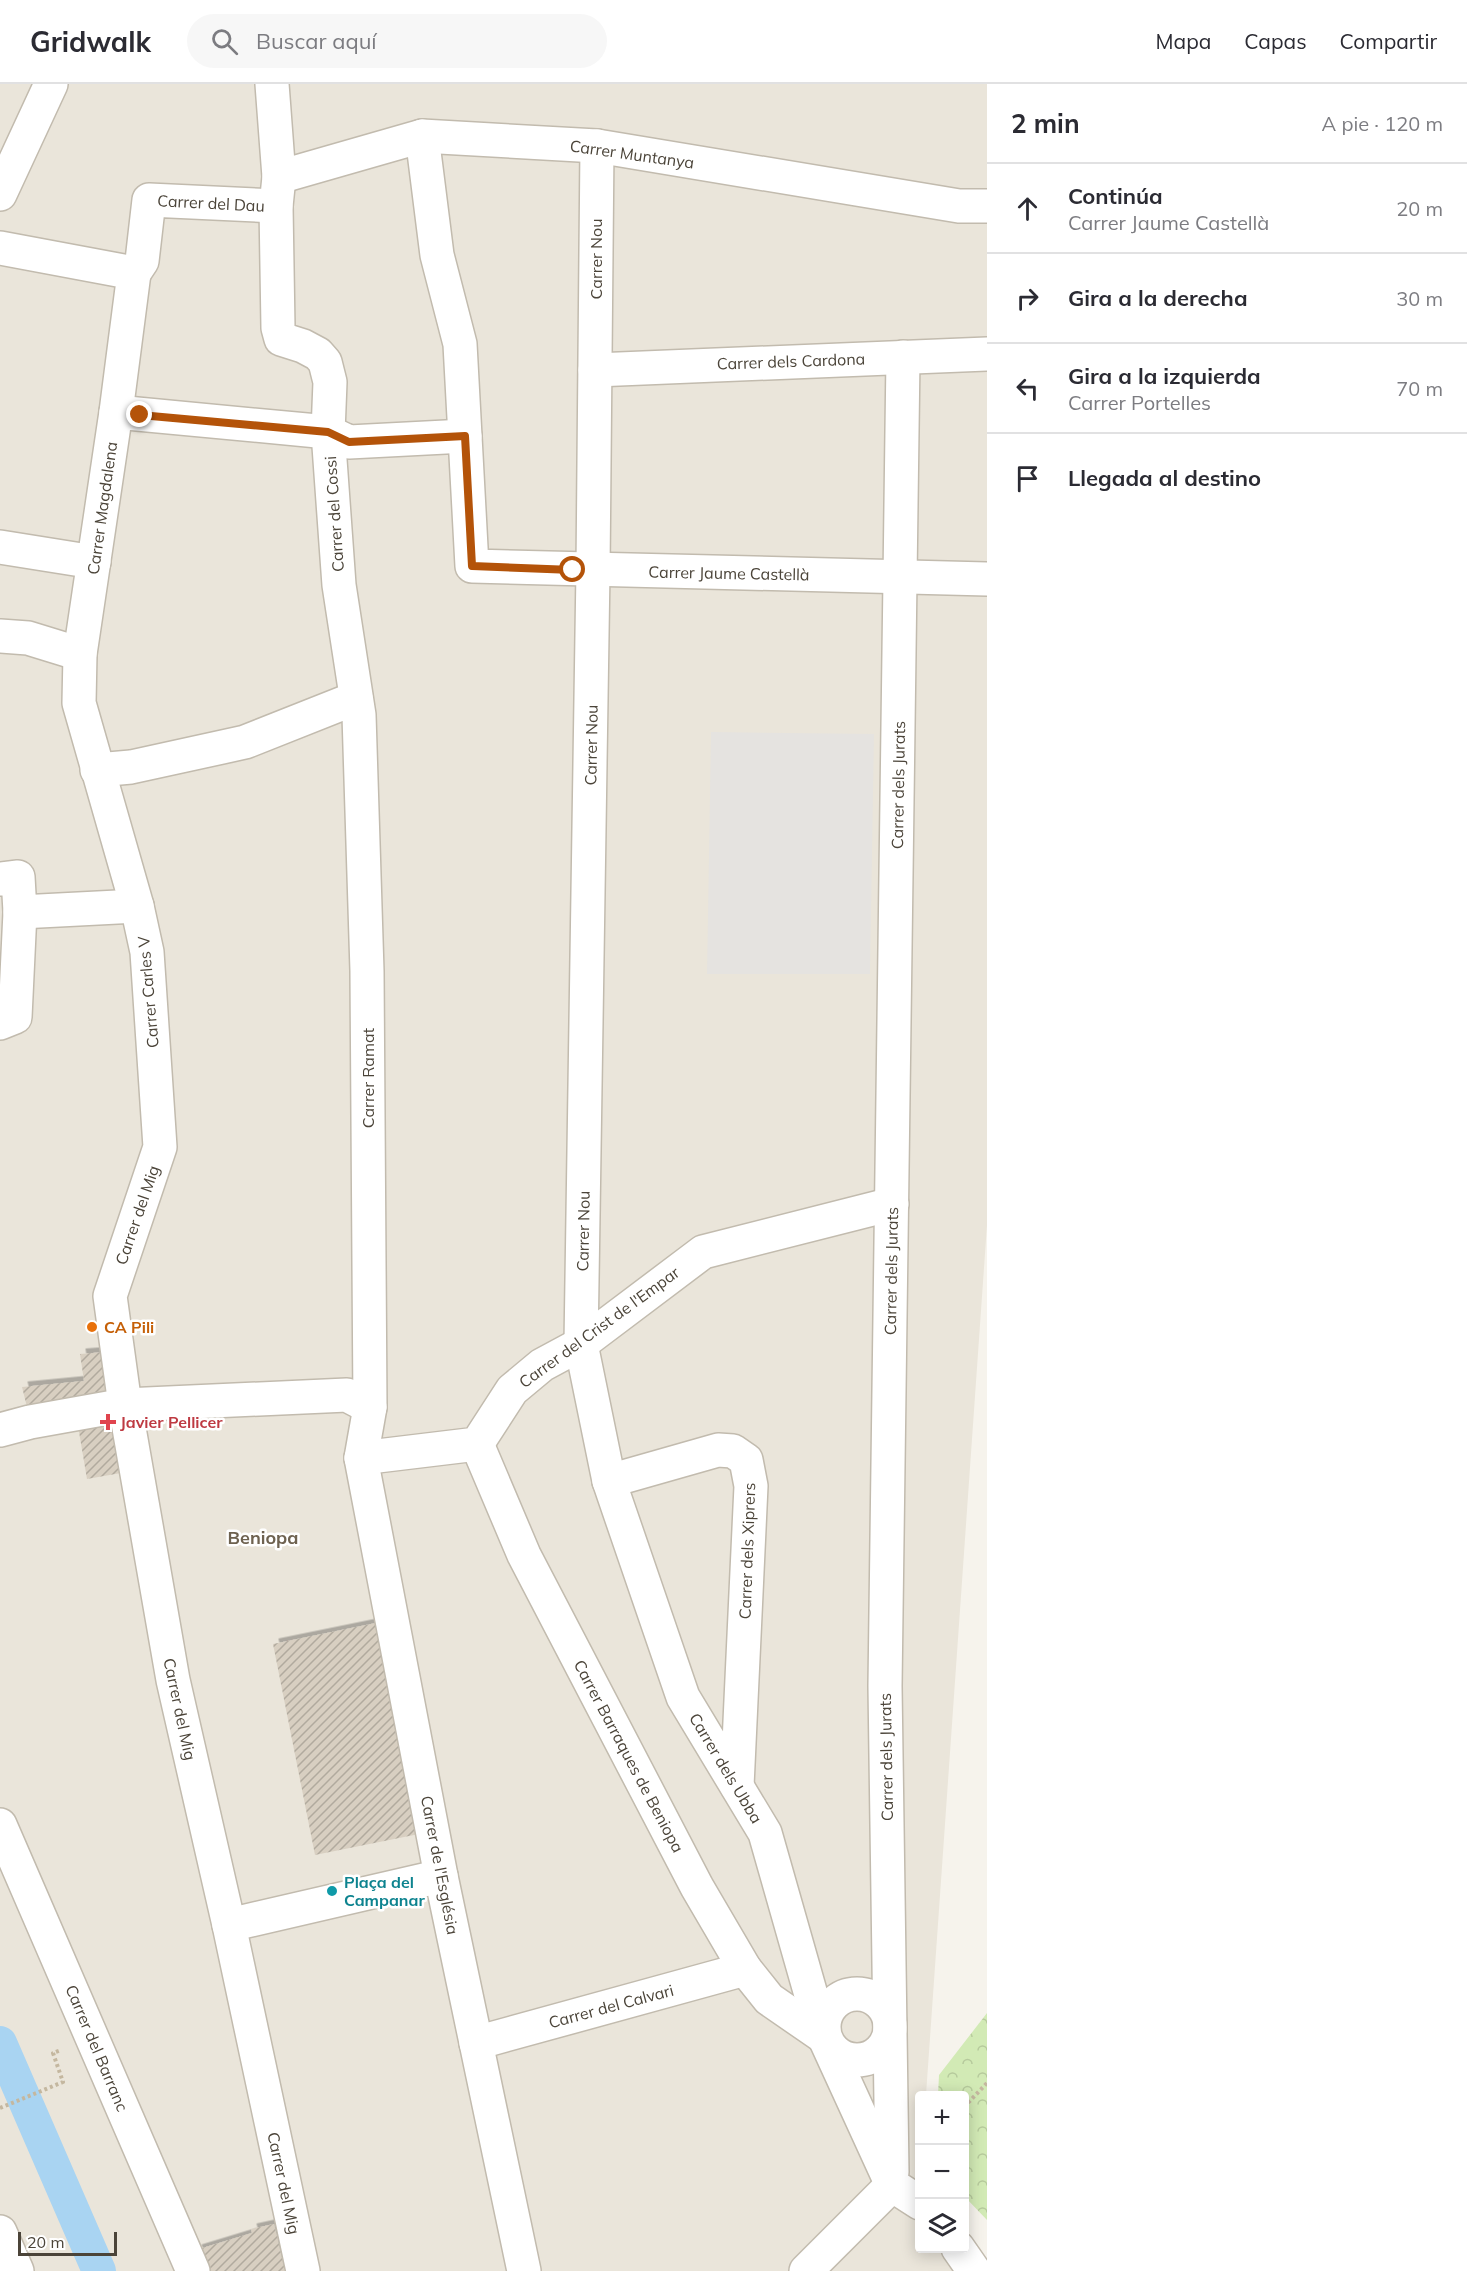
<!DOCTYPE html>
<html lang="es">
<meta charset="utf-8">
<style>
body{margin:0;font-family:Mulish,sans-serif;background:#f7f7f7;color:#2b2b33}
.controls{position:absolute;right:18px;bottom:18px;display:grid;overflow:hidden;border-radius:6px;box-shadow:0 3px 15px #0003}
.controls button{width:54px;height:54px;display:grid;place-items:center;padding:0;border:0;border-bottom:2px solid #e1e1e2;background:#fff;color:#2b2b33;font:30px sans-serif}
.scale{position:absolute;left:18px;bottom:15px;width:99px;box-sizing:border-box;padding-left:6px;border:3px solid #4b4439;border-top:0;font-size:16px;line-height:21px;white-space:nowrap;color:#4b4439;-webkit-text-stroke:4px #fff;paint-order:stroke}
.stop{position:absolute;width:18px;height:18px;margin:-14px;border:4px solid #b45309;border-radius:50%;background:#fff}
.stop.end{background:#b45309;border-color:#fff;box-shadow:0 2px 6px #0008}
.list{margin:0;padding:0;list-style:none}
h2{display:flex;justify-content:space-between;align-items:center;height:78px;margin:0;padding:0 24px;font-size:26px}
h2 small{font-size:20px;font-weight:400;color:#7c7c81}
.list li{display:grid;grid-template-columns:39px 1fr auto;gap:18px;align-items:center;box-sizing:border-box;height:90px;padding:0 24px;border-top:2px solid #e1e1e2}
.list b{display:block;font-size:22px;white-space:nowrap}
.list p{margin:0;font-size:20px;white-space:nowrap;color:#7c7c81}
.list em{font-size:20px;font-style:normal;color:#7c7c81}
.icon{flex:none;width:33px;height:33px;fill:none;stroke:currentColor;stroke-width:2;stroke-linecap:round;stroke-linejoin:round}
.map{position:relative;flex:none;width:987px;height:2187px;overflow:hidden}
header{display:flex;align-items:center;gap:36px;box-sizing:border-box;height:84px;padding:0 30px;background:#fff;border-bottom:2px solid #e1e1e2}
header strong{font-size:28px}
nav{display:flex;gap:33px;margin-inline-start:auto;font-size:21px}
.search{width:420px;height:54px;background:#f7f7f7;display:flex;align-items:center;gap:15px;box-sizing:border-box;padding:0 21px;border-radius:33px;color:#7c7c81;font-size:22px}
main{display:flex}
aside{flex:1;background:#fff}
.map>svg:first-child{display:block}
.residential{fill:#eae5da}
.park{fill:url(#park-crowns)}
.parking{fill:#e5e3e0}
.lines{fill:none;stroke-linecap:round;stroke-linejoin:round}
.canal{stroke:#a9d4f2;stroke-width:34}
.building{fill:url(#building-hatch);filter:url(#shadow)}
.minor-casing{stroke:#c2bbae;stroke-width:36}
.path{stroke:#c4b79f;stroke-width:4;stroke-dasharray:3 3;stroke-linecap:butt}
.minor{stroke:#fff;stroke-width:33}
.route{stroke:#b45309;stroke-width:8}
.food-dot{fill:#e8710a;stroke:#fff;stroke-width:2}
.health-dot{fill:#e0444e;stroke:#fff;stroke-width:2}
.culture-dot{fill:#0f9aa8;stroke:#fff;stroke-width:2}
.labels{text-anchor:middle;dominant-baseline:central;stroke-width:5;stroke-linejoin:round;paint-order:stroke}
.street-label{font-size:16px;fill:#4b4439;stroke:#fff}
.food-label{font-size:16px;font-weight:bold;fill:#c56008;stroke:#fff;text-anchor:start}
.health-label{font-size:16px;font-weight:bold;fill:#be3a42;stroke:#fff;text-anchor:start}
.culture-label{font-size:16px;font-weight:bold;fill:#0d838f;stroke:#fff;text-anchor:start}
.neighbourhood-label{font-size:18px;font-weight:bold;fill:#6e6250;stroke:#fff}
</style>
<header>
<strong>Gridwalk</strong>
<div class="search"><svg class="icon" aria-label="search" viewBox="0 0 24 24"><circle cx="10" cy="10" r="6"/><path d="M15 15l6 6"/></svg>Buscar aquí</div>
<nav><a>Mapa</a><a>Capas</a><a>Compartir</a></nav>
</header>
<main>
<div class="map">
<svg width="987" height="2187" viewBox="0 0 987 2187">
<defs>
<pattern id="park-crowns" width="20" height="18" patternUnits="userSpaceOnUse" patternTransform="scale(1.5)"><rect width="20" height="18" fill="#d2eab5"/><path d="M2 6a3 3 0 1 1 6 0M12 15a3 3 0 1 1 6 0" fill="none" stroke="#b6ca9c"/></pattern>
<pattern id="building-hatch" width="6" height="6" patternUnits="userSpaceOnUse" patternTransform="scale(1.5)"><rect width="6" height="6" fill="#d8cfc1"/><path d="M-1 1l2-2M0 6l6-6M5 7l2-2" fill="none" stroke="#b1aa9e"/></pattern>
<filter id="shadow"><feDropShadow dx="5.5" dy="-5.5" stdDeviation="0" flood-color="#0004"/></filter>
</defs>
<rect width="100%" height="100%" fill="#f6f3ec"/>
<path class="residential" d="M0,0H987V1141L926,2011L920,2012V2164H964L965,2148L987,2179V2187H0Z"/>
<path class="park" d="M987,1929V2136L965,2113L964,2012L938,2011L939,1991Z"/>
<path class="parking" d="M711,648L874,650L870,890H707Z"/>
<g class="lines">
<path class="canal" d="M0,1959L99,2187"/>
</g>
<g class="building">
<path d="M106,1268L112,1315L30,1335L22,1303L84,1297L80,1270Z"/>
<path d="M111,1332L121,1389L87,1395L77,1336Z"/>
<path d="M376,1539L419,1750L315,1771L273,1560Z"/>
<path d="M274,2140L285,2187H205L196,2166L252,2149L251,2145Z"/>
</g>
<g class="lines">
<g class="minor-casing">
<g id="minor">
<path d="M272,0L279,93L276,122L278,244L281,255L303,262L318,270L325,278L330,298L328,348L339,501L359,631L367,887L370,1323L361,1374L441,1792L524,2187"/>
<path d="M422,52L437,171L460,260L472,482L987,495"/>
<path d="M597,62L593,486L581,1260L609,1397L683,1613L765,1749L821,1946L892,2101"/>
<path d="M279,93L422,52L597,62L959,122H987"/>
<path d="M0,110L51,0"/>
<path d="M0,164L134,189L116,328L80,570L79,619L137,822L147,868L160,1063L110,1212L125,1321L173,1596L229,1841L303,2187"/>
<path d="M134,189L142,177L149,116L276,122"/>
<path d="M595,286L987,270"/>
<path d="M116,328L328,348L349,358L465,352"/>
<path d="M0,463L94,478"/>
<path d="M0,552L28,554L80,570"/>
<path d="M97,686L131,683L245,658L356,614"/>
<path d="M0,795L18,793L20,828L137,822"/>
<path d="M0,939L15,933L20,828"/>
<path d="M0,1346L30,1338L125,1321L347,1311L370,1323"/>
<path d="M477,1360L524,1471L697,1803L745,1885L769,1915L824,1953"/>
<path d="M361,1374L477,1360L512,1306L542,1281L581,1260L703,1168L892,1120"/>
<path d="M609,1397L718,1366L733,1367L746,1376L751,1402L737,1702"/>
<path d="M0,1741L193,2187"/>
<path d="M229,1841L441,1792"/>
<circle cx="857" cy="1943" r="33"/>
<path d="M476,1959L745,1885"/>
<path d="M892,2088L885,1602L903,273"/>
<path d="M892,2101L920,2119"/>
<path d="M0,2148L17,2187"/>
<path d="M958,2164L974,2187"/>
<path d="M806,2187L892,2101"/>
</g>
</g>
<g class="path">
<path d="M964,2023L987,1999"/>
<path d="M0,2024L63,1998L53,1969L61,1966"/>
</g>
<use href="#minor" class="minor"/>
</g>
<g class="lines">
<path class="route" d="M140,331L328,348L349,358L465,352L472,482L573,486"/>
</g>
<circle class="food-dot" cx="92" cy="1243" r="6"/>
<path class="health-dot" d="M105 1329h6v6h6v6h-6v6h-6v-6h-6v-6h6z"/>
<circle class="culture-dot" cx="332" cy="1807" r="6"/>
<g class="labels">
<g class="street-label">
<text transform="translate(632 70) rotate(8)">Carrer Muntanya</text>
<text transform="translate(211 119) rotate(3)">Carrer del Dau</text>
<text transform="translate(596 175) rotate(-90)">Carrer Nou</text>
<text transform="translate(791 277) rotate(-2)">Carrer dels Cardona</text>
<text transform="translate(102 424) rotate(-82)">Carrer Magdalena</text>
<text transform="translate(334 430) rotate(-94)">Carrer del Cossi</text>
<text transform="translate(729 489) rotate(1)">Carrer Jaume Castellà</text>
<text transform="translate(591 661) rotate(-89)">Carrer Nou</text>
<text transform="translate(898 701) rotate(-89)">Carrer dels Jurats</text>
<text transform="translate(148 908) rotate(-95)">Carrer Carles V</text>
<text transform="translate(368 994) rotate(-90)">Carrer Ramat</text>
<text transform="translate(137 1131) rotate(-71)">Carrer del Mig</text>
<text transform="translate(583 1147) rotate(-89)">Carrer Nou</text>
<text transform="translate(891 1187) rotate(-89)">Carrer dels Jurats</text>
<text transform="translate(599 1243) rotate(-36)">Carrer del Crist de l'Empar</text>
<text transform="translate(747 1467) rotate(-88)">Carrer dels Xiprers</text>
<text transform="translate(180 1625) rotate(78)">Carrer del Mig</text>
<text transform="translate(629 1672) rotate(62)">Carrer Barraques de Beniopa</text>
<text transform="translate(886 1673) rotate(-91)">Carrer dels Jurats</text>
<text transform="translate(726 1684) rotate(59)">Carrer dels Ubba</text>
<text transform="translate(440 1781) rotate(79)">Carrer de l'Església</text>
<text transform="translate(611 1922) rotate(-15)">Carrer del Calvari</text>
<text transform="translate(97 1964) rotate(67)">Carrer del Barranc</text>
<text transform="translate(284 2099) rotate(78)">Carrer del Mig</text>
</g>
<g class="food-label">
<text x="104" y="1243">CA Pili</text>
</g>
<g class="health-label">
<text x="120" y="1338">Javier Pellicer</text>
</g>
<g class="culture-label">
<text x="344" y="1798">Plaça del<tspan x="344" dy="18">Campanar</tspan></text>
</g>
<g class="neighbourhood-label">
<text x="263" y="1453">Beniopa</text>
</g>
</g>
</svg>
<div class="controls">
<button>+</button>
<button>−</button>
<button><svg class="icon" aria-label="layers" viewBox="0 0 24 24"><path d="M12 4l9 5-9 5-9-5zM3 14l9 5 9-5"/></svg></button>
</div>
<div class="scale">20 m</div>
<div class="stop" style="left:573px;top:486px"></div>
<div class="stop end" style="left:140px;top:331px"></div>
</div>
<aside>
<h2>2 min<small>A pie · 120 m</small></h2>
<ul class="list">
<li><svg class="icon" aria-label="ahead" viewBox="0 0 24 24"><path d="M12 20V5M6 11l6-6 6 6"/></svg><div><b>Continúa</b><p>Carrer Jaume Castellà</p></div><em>20 m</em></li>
<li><svg class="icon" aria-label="right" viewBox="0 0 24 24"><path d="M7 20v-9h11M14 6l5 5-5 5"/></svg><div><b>Gira a la derecha</b></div><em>30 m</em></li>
<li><svg class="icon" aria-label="left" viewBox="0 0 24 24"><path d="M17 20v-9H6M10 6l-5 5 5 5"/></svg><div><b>Gira a la izquierda</b><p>Carrer Portelles</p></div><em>70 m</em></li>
<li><svg class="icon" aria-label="arrive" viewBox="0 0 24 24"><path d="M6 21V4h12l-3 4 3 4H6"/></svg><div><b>Llegada al destino</b></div></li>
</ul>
</aside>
</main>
